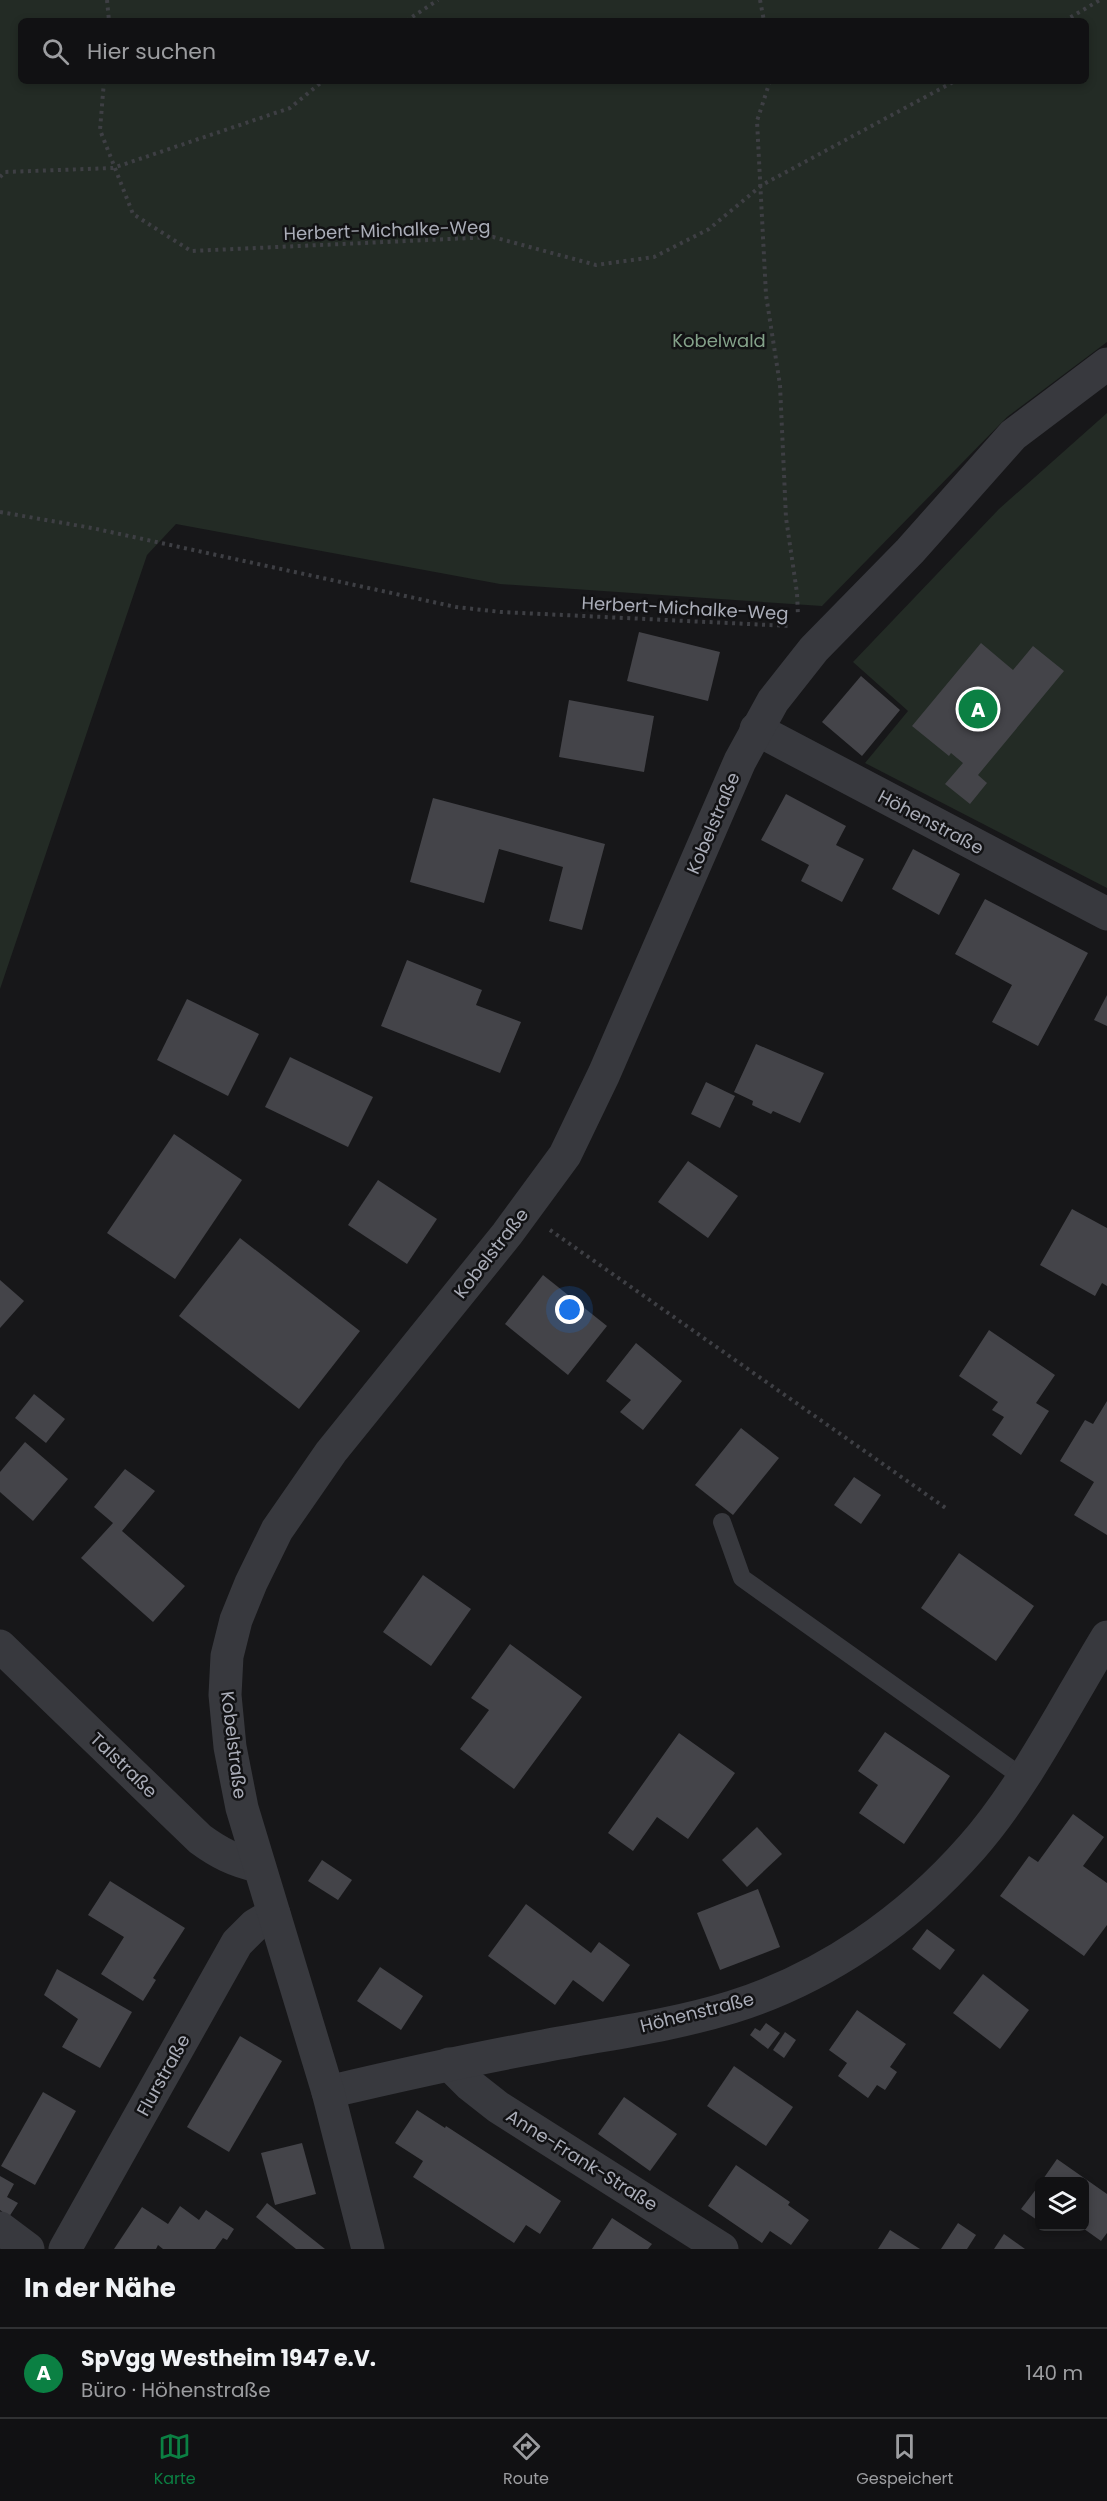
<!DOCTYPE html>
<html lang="de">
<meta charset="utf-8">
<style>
body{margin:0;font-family:Poppins,sans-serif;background:#1a1a1c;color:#f1f3f6}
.controls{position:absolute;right:18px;bottom:18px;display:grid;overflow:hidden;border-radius:9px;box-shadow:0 3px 9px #0003}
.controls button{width:54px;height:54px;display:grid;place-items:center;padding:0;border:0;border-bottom:2px solid #303133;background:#111113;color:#f1f3f6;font:30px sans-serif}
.you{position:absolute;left:570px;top:1310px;width:21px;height:21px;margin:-15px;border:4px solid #fff;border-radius:50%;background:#1a73e8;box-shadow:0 0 0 9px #1a73e833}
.badge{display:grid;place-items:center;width:39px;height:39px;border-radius:50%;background:#0b8043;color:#fff;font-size:20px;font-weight:700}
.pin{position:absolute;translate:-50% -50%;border:3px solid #fff;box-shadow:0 2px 6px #0006}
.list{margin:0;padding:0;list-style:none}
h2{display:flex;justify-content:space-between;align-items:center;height:78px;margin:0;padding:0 24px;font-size:26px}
h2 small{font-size:20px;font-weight:400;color:#9c9da0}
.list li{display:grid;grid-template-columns:39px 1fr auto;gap:18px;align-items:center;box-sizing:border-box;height:90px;padding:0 24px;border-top:2px solid #303133}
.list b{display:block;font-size:22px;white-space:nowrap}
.list p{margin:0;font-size:20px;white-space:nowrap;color:#9c9da0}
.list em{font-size:20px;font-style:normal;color:#9c9da0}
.icon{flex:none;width:33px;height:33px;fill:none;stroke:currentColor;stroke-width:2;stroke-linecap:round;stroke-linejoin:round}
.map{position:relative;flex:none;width:1107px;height:2249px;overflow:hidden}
.search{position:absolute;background:#111113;box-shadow:0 3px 9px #0003;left:18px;right:18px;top:18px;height:66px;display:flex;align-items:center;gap:15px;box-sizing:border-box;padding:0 21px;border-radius:9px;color:#9c9da0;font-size:22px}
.sheet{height:168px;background:#111113}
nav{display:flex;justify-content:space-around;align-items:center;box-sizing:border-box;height:84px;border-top:2px solid #303133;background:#111113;font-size:16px;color:#9c9da0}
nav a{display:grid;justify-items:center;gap:3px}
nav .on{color:#0b8043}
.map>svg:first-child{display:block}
.green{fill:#232b25;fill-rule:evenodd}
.building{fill:#444449}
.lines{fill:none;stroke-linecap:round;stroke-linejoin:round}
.path{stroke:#3e3f44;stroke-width:4;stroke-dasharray:3 4.5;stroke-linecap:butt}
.service{stroke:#38393e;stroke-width:18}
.minor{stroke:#38393e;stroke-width:33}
.tertiary{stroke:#38393e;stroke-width:33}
.labels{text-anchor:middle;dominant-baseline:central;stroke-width:5;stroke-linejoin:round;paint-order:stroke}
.street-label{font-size:18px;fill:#aaadb8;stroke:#121214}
.park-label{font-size:18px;fill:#83a189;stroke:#121214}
</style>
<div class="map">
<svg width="1107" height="2249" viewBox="0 0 1107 2249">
<rect width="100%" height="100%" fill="#171719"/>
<g class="green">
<path d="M0,0H1107V342L1007,417L822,606L500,584L176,524L147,555L0,989ZM21,21H1086V81H21Z"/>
<path d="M1107,413V888L865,763L908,711L853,662L999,509Z"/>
</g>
<g class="building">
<path d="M639,632L720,652L708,701L627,681Z"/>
<path d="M981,643L1013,670L1033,646L1064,671L978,775L987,783L970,804L945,784L963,763L951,753L949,756L912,726Z"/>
<path d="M861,676L900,710L862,756L822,722Z"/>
<path d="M569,700L654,716L644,772L559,757Z"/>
<path d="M786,794L846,826L836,845L864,859L842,902L801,881L809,865L761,840Z"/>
<path d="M433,798L605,844L582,930L549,921L563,867L499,849L484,903L410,882Z"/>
<path d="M913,849L960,874L939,915L892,889Z"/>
<path d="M985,899L1088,953L1038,1046L992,1022L1012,985L955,954Z"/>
<path d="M407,960L482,990L476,1005L521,1022L500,1073L381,1026Z"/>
<path d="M1107,995V1026L1094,1020Z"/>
<path d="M187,999L259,1034L228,1096L157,1060Z"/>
<path d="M756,1044L824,1073L800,1123L773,1111L771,1114L752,1105L753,1101L734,1092Z"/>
<path d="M290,1057L373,1097L348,1147L265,1107Z"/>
<path d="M706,1082L735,1096L720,1128L691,1114Z"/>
<path d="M174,1134L242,1180L175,1279L107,1233Z"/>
<path d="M688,1161L738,1196L708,1238L658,1202Z"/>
<path d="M378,1180L437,1219L407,1264L348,1225Z"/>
<path d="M1072,1209L1107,1228V1286L1102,1283L1095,1296L1040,1265Z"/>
<path d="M240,1238L360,1331L299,1409L179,1316Z"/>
<path d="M543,1275L607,1326L568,1375L505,1324Z"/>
<path d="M0,1280L24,1301L0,1328Z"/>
<path d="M989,1330L1055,1375L1036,1403L1049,1411L1021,1455L992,1435L1004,1417L992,1410L998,1402L959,1376Z"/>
<path d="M636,1343L682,1381L643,1430L620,1412L631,1400L606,1381Z"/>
<path d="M34,1394L65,1419L46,1443L15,1418Z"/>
<path d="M1107,1401V1535L1074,1515L1094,1482L1060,1461L1085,1420L1093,1424Z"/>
<path d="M741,1428L779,1458L733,1515L695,1485Z"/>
<path d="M25,1442L68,1479L33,1521L0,1492V1472Z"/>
<path d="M125,1469L155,1491L122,1531L185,1586L153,1622L81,1558L113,1523L94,1507Z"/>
<path d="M854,1477L881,1495L861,1524L834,1505Z"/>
<path d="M959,1553L1034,1606L996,1661L921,1608Z"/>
<path d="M423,1575L471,1609L431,1666L383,1632Z"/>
<path d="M510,1644L582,1697L514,1789L460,1749L489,1710L471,1698Z"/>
<path d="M885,1732L950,1776L904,1844L859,1813L878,1785L858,1771Z"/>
<path d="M679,1733L735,1773L688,1839L657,1817L633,1851L608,1833Z"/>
<path d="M1073,1814L1104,1837L1083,1866L1107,1883V1925L1084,1956L1000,1896L1029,1856L1038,1862Z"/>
<path d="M757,1827L782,1854L747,1887L722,1860Z"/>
<path d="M322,1860L352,1880L338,1900L308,1881Z"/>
<path d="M110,1881L185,1928L153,1978L156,1980L143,2001L101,1974L124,1937L88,1915Z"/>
<path d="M758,1889L780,1947L720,1970L697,1913Z"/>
<path d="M526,1904L591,1953L599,1942L630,1965L603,2002L573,1980L555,2005L488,1956Z"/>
<path d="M927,1929L955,1950L940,1970L912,1949Z"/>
<path d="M380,1967L423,1996L401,2030L357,2001Z"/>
<path d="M57,1969L132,2012L100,2068L62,2047L78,2019L44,1995Z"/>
<path d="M983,1974L1029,2010L1000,2049L953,2013Z"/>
<path d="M857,2010L906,2044L890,2067L897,2072L885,2090L877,2085L868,2098L838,2076L847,2063L829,2050Z"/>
<path d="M766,2023L780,2033L768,2049L750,2035L755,2028L760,2031Z"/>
<path d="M785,2032L796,2040L784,2058L773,2050Z"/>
<path d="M240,2036L282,2061L229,2152L187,2127Z"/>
<path d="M734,2066L793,2107L766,2146L707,2106Z"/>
<path d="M43,2092L76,2111L35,2185L1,2166Z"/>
<path d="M624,2097L677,2134L650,2171L598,2134Z"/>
<path d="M417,2110L445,2128L446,2126L561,2201L540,2234L526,2225L514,2243L413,2177L423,2161L395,2143Z"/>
<path d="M302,2143L316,2194L275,2205L261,2153Z"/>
<path d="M1057,2159L1107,2194V2233L1101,2241L1080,2226H1084V2182H1041Z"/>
<path d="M736,2165L790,2202L788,2205L809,2220L791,2245L770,2231L762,2243L708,2206Z"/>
<path d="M0,2176L14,2184L7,2197L18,2203L9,2217L0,2210Z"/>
<path d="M1040,2184V2222L1021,2209Z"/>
<path d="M267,2203L325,2249H296L256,2217Z"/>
<path d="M180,2206L199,2220L206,2210L234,2229L227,2240L223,2238L215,2249H163L158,2245L156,2249H114L142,2207L168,2224Z"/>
<path d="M612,2218L652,2244L648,2249H592Z"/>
<path d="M958,2223L976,2235L967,2249H941Z"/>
<path d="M890,2230L920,2249H878Z"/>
<path d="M1004,2234L1025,2249H994Z"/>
</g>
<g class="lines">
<g class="path">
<path d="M107,0L109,21"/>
<path d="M760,0L764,21"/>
<path d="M406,21L438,0"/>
<path d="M1064,21L1100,0"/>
<path d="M104,81L100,130L133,214L191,251L493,237L596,265L654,257L709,229L762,185L955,81"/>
<path d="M770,81L757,121L766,295L780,385L786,518L797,593L798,616"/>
<path d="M0,177L5,172L113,168L290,108L323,81"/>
<path d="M0,512L92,528L456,607L501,612L790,626"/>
<path d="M550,1230L947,1509"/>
</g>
<path class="service" d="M722,1522L742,1578L1022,1777"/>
<g class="minor">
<path d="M756,729L1107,914"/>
<path d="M0,1646L200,1839C219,1853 235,1861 258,1866"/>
<path d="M449,2064L470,2085L498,2107L722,2249"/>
<path d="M328,2092C400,2075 471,2059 544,2046C606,2034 671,2026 732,2007C825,1978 908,1920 972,1847C1024,1788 1066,1704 1107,1637"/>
<path d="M0,2228L28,2249"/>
<path d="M65,2249L237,1943L255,1925L274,1914"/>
</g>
<path class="tertiary" d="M368,2249L328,2092L242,1808L230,1747L225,1695L227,1656L236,1620L251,1583L277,1530L331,1452L507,1234L565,1155L604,1074L740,761L773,701L814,649L910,551L1013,435L1107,364"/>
</g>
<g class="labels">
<g class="street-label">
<text transform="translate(387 230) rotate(-2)">Herbert-Michalke-Weg</text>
<text transform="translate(685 608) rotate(3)">Herbert-Michalke-Weg</text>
<text transform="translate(931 822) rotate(28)">Höhenstraße</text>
<text transform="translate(713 823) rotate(-67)">Kobelstraße</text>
<text transform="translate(491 1253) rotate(-52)">Kobelstraße</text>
<text transform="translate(234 1745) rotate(83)">Kobelstraße</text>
<text transform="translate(124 1765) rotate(44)">Talstraße</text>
<text transform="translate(697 2012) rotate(-14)">Höhenstraße</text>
<text transform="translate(163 2075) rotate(-61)">Flurstraße</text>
<text transform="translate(582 2160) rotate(32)">Anne-Frank-Straße</text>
</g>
<g class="park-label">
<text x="719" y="340">Kobelwald</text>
</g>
</g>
</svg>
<div class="controls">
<button><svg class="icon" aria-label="layers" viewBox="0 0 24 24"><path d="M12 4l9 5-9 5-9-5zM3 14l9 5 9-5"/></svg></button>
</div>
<div class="you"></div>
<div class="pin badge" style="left:978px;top:709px">A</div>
<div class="search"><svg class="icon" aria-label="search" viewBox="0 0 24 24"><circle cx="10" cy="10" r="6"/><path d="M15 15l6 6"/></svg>Hier suchen</div>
</div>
<section class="sheet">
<h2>In der Nähe<small></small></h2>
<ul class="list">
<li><span class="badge">A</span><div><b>SpVgg Westheim 1947 e.V.</b><p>Büro · Höhenstraße</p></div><em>140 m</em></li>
</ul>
</section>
<nav>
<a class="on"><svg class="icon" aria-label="map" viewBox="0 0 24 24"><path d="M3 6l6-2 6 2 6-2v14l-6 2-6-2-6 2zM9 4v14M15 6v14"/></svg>Karte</a>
<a><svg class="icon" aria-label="directions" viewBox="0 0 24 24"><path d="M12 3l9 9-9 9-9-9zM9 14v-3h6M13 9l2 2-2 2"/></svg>Route</a>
<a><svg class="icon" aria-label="saved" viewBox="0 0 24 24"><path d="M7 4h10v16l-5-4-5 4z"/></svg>Gespeichert</a>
</nav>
